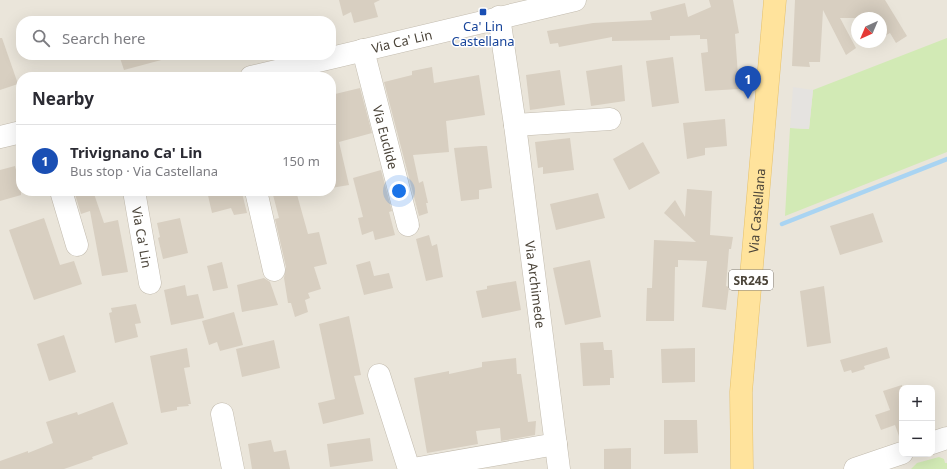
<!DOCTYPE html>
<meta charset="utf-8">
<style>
body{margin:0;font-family:"Noto Sans",sans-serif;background:#f7f7f7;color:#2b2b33}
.controls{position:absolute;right:12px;bottom:12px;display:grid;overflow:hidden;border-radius:8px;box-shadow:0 4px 16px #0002}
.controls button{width:36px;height:36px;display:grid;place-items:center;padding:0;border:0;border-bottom:1px solid #e1e1e2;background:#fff;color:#2b2b33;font:20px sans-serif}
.compass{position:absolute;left:851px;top:12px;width:36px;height:36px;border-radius:50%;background:#fff;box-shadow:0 4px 16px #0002;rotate:224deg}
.you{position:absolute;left:399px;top:191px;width:14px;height:14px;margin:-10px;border:3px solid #fff;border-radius:50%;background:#1a73e8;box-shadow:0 0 0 6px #1a73e833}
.badge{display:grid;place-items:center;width:26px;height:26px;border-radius:50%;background:#db2777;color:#fff;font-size:13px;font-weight:700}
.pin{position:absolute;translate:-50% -33px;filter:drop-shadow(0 1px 2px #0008)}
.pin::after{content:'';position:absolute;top:21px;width:14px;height:12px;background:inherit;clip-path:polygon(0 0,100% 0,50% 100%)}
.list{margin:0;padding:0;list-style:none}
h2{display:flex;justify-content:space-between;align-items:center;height:52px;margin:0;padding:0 16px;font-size:17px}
h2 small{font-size:13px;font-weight:400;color:#7c7c81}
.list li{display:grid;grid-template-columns:26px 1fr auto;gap:12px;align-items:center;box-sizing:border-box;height:72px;padding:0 16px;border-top:1px solid #e1e1e2}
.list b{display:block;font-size:15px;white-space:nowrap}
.list p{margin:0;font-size:13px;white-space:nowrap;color:#7c7c81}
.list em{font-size:13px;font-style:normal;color:#7c7c81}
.icon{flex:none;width:22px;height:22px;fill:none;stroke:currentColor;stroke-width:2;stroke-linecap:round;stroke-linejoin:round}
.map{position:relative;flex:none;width:947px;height:469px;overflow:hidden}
.search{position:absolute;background:#fff;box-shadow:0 4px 16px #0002;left:16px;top:16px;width:320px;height:44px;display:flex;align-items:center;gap:10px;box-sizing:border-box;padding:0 14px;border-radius:16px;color:#7c7c81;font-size:15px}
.panel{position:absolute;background:#fff;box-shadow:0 4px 16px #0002;left:16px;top:72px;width:320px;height:124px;border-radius:16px}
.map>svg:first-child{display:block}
.residential{fill:#eae5da;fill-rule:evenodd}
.green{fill:#d2eab5}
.parking{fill:#e5e3e0}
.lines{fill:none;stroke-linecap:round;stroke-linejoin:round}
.stream{stroke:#a9d4f2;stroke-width:4.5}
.building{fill:#d8cfc1}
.minor-casing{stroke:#c2bbae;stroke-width:23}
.major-casing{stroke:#e6c16a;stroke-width:23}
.minor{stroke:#fff;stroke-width:22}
.major{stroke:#ffe39c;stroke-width:22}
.transit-dot{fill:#1a4fb4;stroke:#fff;stroke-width:1.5}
.labels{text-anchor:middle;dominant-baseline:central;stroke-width:3;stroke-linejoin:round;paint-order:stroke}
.shield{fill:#fff;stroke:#817c74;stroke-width:1}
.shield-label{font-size:12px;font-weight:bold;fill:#4b4439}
.transit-label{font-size:13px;fill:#164399;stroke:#fff}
.street-label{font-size:13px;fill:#4b4439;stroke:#fff}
</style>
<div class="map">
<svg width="947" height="469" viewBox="0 0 947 469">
<rect width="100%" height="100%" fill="#f6f3ec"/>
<path class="residential" d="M0,0H947V469H0ZM857,18H881V42H857ZM21,21H331V55H21ZM21,77H331V191H21ZM902,388H932V454H902Z"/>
<g class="green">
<path d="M947,38V152L785,216L790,128L809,129L813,90Z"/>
<path d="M939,457L944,459L945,463H947V469H911L917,463Z"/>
</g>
<path class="parking" d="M793,87L813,90L809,129L790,128Z"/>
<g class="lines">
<path class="stream" d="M782,224L947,159"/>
</g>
<g class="building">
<path d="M339,0H380L374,3L378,17L354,23L351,12L343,16Z"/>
<path d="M709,0H733L739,33L735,34L739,89L705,91L701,53L708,52L707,39H700V35L670,36V40L612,41V37L559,47L558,43L550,44L547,31L593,23L652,20L650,12L685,3L688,17L711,7Z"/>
<path d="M795,0H885L907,36L896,43L890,33L881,38V18H840L856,48L846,55L823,10L820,62H809L810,67L792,66Z"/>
<path d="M0,38H2L18,84L0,90Z"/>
<path d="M119,55H165V59L124,70Z"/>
<path d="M673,57L679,103L652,107L646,61Z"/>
<path d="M622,65L625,101L591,106L586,71Z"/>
<path d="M432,67L434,83L479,75L485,115L446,121L449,152L413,155L419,183L423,181L428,203H426L428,213L419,216L384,82L412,75V71Z"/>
<path d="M560,70L565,105L530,110L526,75Z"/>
<path d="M360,88L372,133L339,142L349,185L331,188V95Z"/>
<path d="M725,119L727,146L705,148V155L687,159L683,123Z"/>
<path d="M570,138L574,170L543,174V167L538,168L535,142Z"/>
<path d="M643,142L660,173L629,190L613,159Z"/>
<path d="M481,146H487L492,188L479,190V199L461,201L454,148Z"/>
<path d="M15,166L19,182L21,181V195L0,201V170Z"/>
<path d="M381,170L392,211L389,212L395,235L375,240L373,231L362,235L358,218L363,217L353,178Z"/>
<path d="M687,189L712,191L710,235L733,237L731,249H729L726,286L729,287L726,310L702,307L707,261L678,260V267H675L674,321H646L647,288H652L654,240L696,242L664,213L675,200L685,217Z"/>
<path d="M74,191H93L104,223L118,220L128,272L102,276L90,211L81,214Z"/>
<path d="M207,191H235L236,195L242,193L247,213L234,215L231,208L212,213Z"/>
<path d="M272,191H296L308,234L319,232L327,264L314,267L321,289L308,293L310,298L305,300L308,312L295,317L291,303H288L284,278L286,267L275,219L279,218Z"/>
<path d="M598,193L605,218L556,230L550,204Z"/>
<path d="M873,213L883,242L840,255L830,226Z"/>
<path d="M44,218L60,265L74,261L82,284L34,300L9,230Z"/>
<path d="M180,218L188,253L163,259L158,238L160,237L157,223Z"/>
<path d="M429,235L432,246L437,244L443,277L426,281L416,239Z"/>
<path d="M590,260L601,317L565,325L553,268Z"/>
<path d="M370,261L374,276L389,273L393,288L364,295L356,265Z"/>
<path d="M222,262L228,288L213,291L207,266Z"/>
<path d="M264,278L270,282L278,305L242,312L237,285Z"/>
<path d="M516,281L521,310L482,318L476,291L487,289V286Z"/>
<path d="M185,285L187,296L198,294L204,318L171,325L164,290Z"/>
<path d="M824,286L831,343L807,347L800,291Z"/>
<path d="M136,304L141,323L135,324L138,337L115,343L109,313L112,312L111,308Z"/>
<path d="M234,312L243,345L220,351L217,342L209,345L202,321Z"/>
<path d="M349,316L361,375L354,376L364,414L323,424L318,403L335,399L319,324Z"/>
<path d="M64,335L76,372L49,381L37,344Z"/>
<path d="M274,340L280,368L242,377L236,349Z"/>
<path d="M603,342L604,350H612L614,378H610V385L583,386L580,343Z"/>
<path d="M887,347L890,358L864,366L865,369L852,373L851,370L844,372L840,360Z"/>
<path d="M187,348L190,367L184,368L191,404H188L189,406L177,407V410L161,413L150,356Z"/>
<path d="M695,348V382L662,383L661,349Z"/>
<path d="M516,358L517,374H521L528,422L536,421L535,435L501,441L500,428L476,431L478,444L427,453L414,378L449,371V374L482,367V362Z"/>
<path d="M902,385V439H900L895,425L881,430L875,415L890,410L883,391Z"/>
<path d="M113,402L128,444L92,457L93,459L64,469H0V461L28,451V453L53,443L46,422L77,412L78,415Z"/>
<path d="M664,420H697L698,453L664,454Z"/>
<path d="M370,438L373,461L330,467L327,444Z"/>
<path d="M271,440L274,452L286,450L290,469H252L248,444Z"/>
<path d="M631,448V469H604V449Z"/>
</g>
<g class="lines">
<g class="minor-casing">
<g id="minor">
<path id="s1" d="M499,17L515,125L559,469"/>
<path id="s2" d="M363,50L408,225"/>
<path id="s3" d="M251,77L575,0"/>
<path d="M515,125L610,119"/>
<path d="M0,137L21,132"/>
<path d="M61,191L77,245"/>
<path id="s4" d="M134,191L150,283"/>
<path d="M256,191L274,270"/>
<path d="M379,375L409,469"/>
<path d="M222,414L233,469"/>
<path d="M932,443L947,438"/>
<path d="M413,469L556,444"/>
<path d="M855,469L902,453"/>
</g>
</g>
<g class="major-casing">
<g id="major">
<path id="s5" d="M742,469L741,392L775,0"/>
</g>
</g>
<use href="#minor" class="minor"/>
<use href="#major" class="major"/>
</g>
<rect class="transit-dot" x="479" y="8" width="8" height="8" rx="2"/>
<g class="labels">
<rect class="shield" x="729" y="270" width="44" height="20" rx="3"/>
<g class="shield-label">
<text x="751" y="280">SR245</text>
</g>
<g class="transit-label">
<text x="483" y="26">Ca' Lin<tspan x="483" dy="15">Castellana</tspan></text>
</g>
<g class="street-label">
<text stroke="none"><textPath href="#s3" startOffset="155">Via Ca' Lin</textPath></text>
<text stroke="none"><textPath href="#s2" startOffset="90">Via Euclide</textPath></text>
<text stroke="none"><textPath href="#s5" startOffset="259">Via Castellana</textPath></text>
<text stroke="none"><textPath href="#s4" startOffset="47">Via Ca' Lin</textPath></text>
<text stroke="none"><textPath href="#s1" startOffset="270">Via Archimede</textPath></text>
</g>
</g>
</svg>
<div class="controls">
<button>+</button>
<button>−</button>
</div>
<svg class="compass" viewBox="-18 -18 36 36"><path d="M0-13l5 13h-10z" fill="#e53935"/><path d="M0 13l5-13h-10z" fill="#7c7c81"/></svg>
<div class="you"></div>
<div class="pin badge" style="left:748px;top:99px;background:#1a4fb4">1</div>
<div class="search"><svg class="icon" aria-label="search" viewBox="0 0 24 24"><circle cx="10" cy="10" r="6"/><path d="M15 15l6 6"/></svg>Search here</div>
<section class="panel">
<h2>Nearby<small></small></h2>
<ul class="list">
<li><span class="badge" style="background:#1a4fb4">1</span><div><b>Trivignano Ca' Lin</b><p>Bus stop · Via Castellana</p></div><em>150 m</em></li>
</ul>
</section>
</div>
